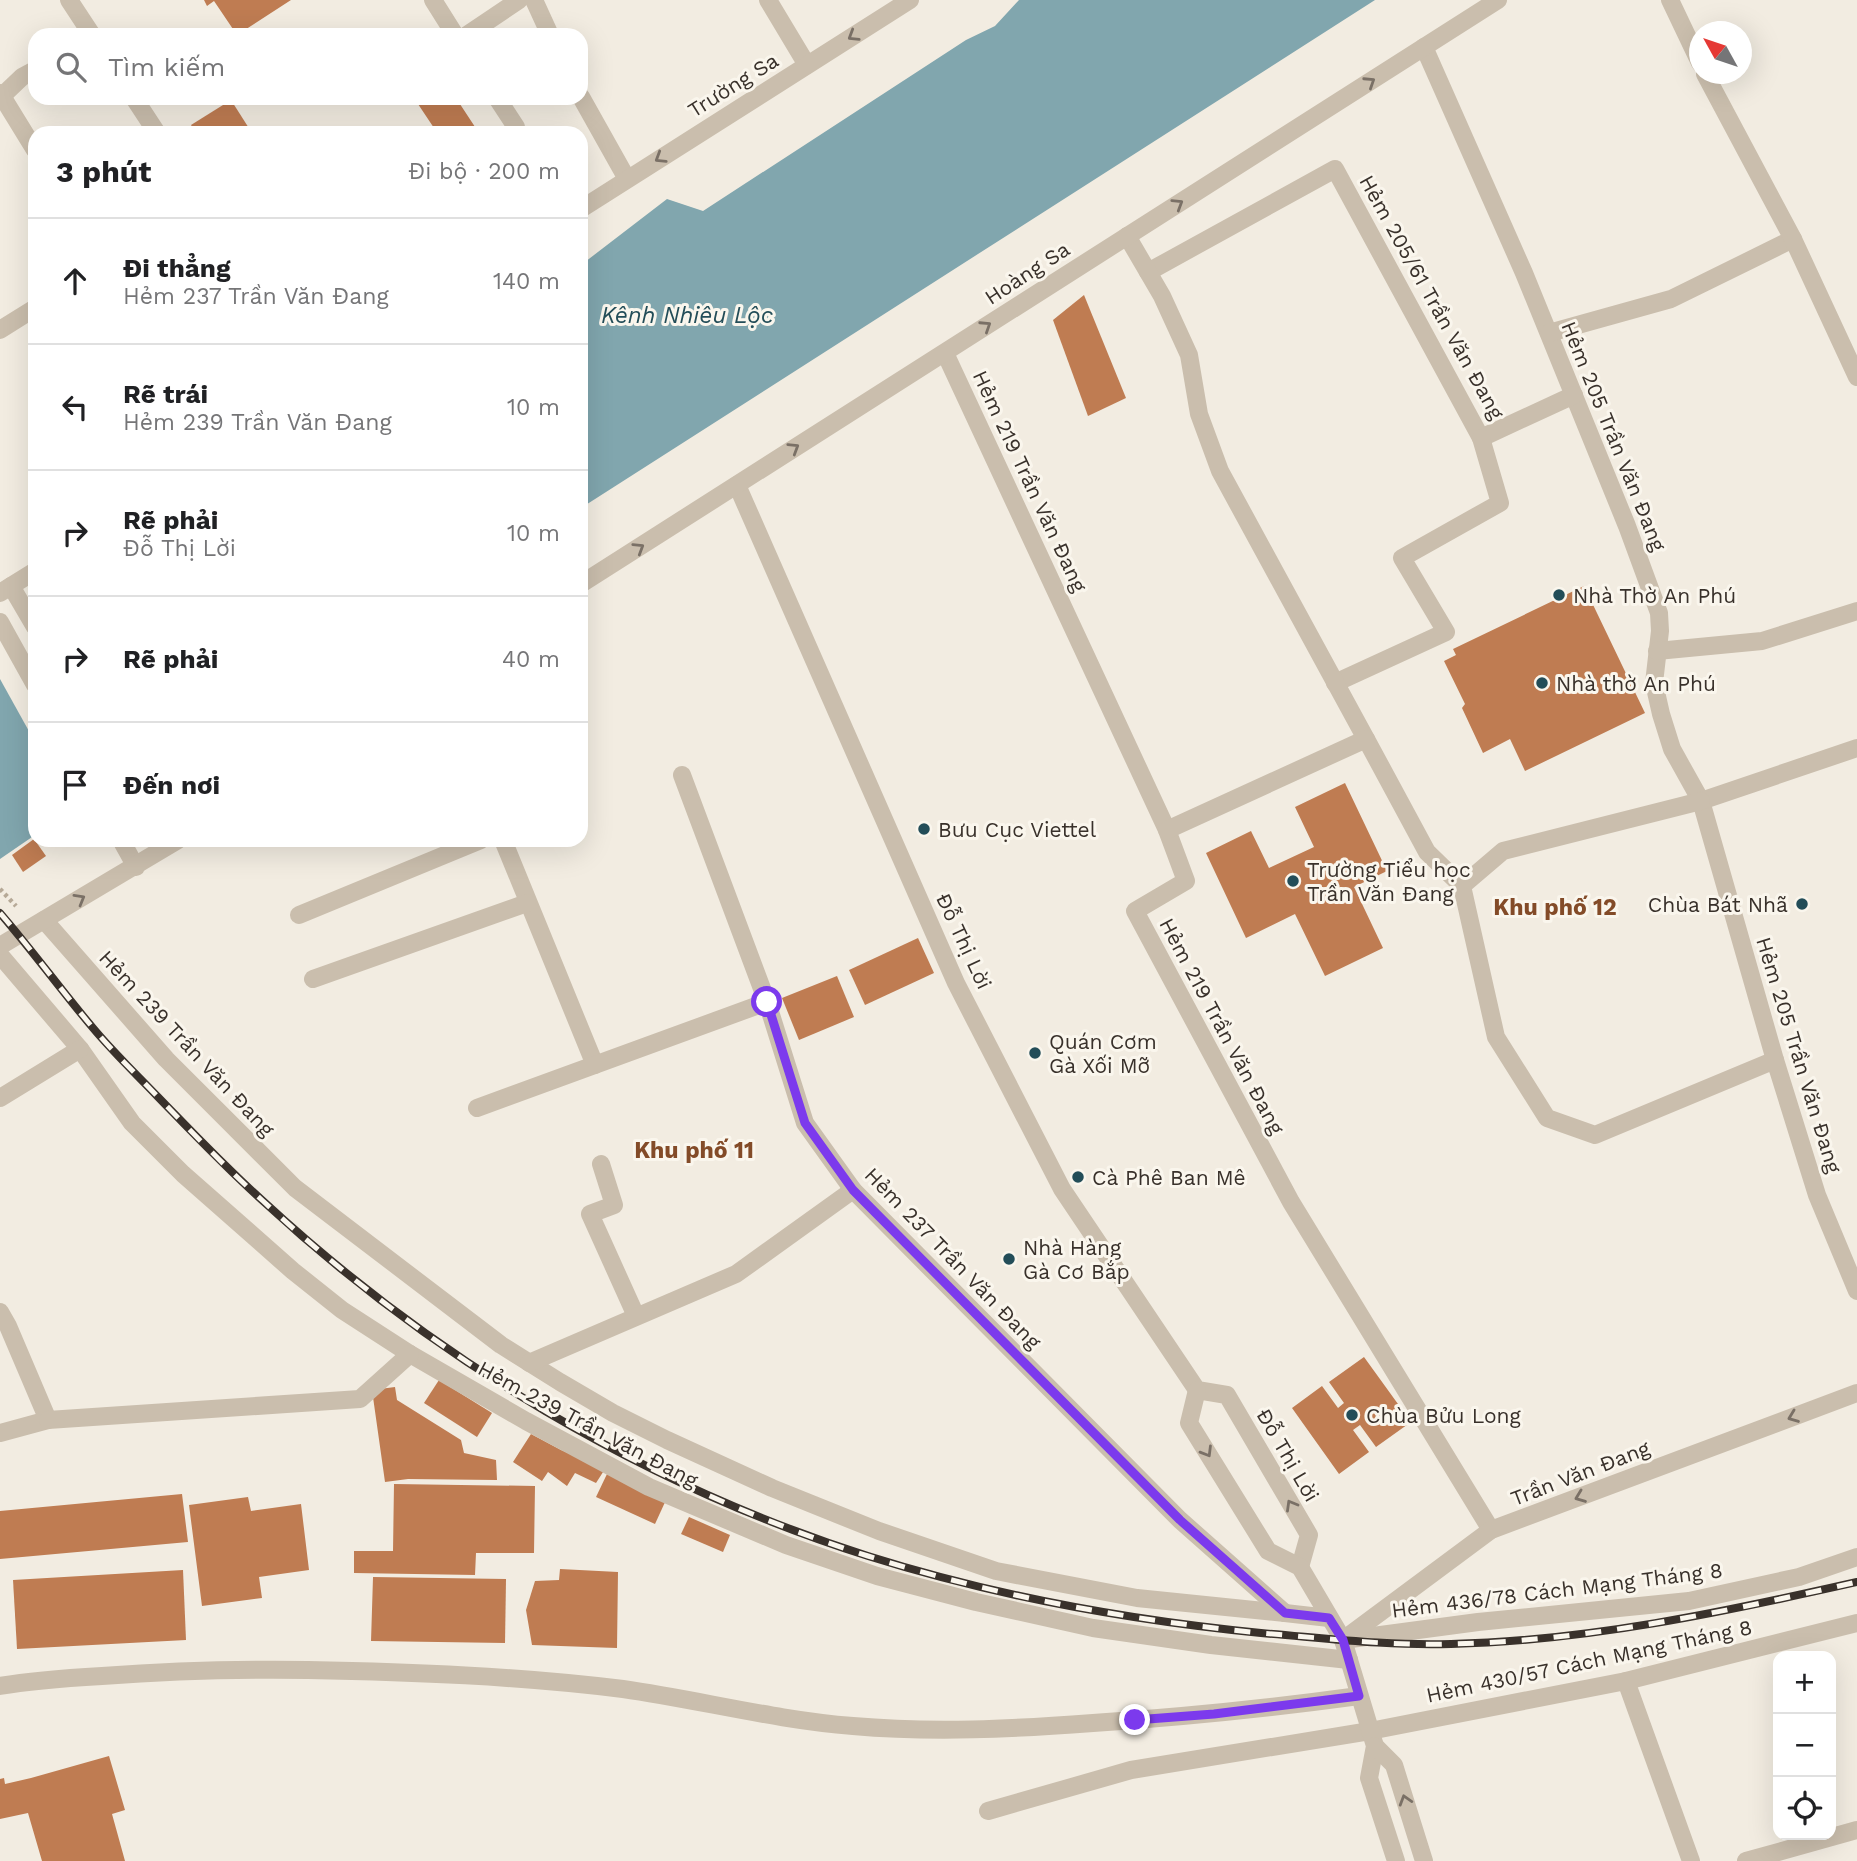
<!DOCTYPE html>
<html lang="vi">
<meta charset="utf-8">
<style>
body{margin:0;font-family:"Work Sans",sans-serif;background:#f2f2f2;color:#202124}
.controls{position:absolute;right:21px;bottom:21px;display:grid;overflow:hidden;border-radius:14px;box-shadow:0 7px 28px #0002}
.controls button{width:63px;height:63px;display:grid;place-items:center;padding:0;border:0;border-bottom:2px solid #e0e0e0;background:#fff;color:#202124;font:35px sans-serif}
.compass{position:absolute;left:1689px;top:21px;width:63px;height:63px;border-radius:50%;background:#fff;box-shadow:0 7px 28px #0002;rotate:310deg}
.stop{position:absolute;width:21px;height:21px;margin:-16px;border:5px solid #7c3aed;border-radius:50%;background:#fff}
.stop.end{background:#7c3aed;border-color:#fff;box-shadow:0 2px 7px #0008}
.list{margin:0;padding:0;list-style:none}
h2{display:flex;justify-content:space-between;align-items:center;height:91px;margin:0;padding:0 28px;font-size:30px}
h2 small{font-size:23px;font-weight:400;color:#757577}
.list li{display:grid;grid-template-columns:46px 1fr auto;gap:21px;align-items:center;box-sizing:border-box;height:126px;padding:0 28px;border-top:2px solid #e0e0e0}
.list b{display:block;font-size:26px;white-space:nowrap}
.list p{margin:0;font-size:23px;white-space:nowrap;color:#757577}
.list em{font-size:23px;font-style:normal;color:#757577}
.icon{flex:none;width:38px;height:38px;fill:none;stroke:currentColor;stroke-width:2;stroke-linecap:round;stroke-linejoin:round}
.map{position:relative;flex:none;width:1857px;height:1861px;overflow:hidden}
.search{position:absolute;background:#fff;box-shadow:0 7px 28px #0002;left:28px;top:28px;width:560px;height:77px;display:flex;align-items:center;gap:18px;box-sizing:border-box;padding:0 24px;border-radius:21px;color:#757577;font-size:26px}
.panel{position:absolute;background:#fff;box-shadow:0 7px 28px #0002;left:28px;top:126px;width:560px;height:721px;border-radius:21px}
.map>svg:first-child{display:block}
.water{fill:#81a6ae}
.pier{fill:#f2ece1}
.building{fill:#bf7c52}
.lines{fill:none;stroke-linecap:round;stroke-linejoin:round}
.path{stroke:#b6a997;stroke-width:4.5;stroke-dasharray:3.5 3.5;stroke-linecap:butt}
.service{stroke:#cabead;stroke-width:18}
.minor{stroke:#cabead;stroke-width:18}
.tertiary{stroke:#cabead;stroke-width:18}
.rail-casing{stroke:#39312b;stroke-width:8}
.rail{stroke:#faf6ed;stroke-width:5;stroke-dasharray:16;stroke-linecap:butt}
.oneway{stroke:#7a7066}
.route{stroke:#7c3aed;stroke-width:9}
.poi-dot{fill:#234d58;stroke:#faf6ed;stroke-width:2.5}
.labels{text-anchor:middle;dominant-baseline:central;stroke-width:6;stroke-linejoin:round;paint-order:stroke}
.street-label{font-size:21px;fill:#39312b;stroke:#faf6ed}
.poi-label{font-size:21px;fill:#39312b;stroke:#faf6ed;text-anchor:start}
.water-label{font-size:23px;font-style:italic;fill:#234d58;stroke:#faf6ed}
.neighbourhood-label{font-size:23px;font-weight:bold;fill:#834b28;stroke:#faf6ed}
</style>
<div class="map">
<svg width="1857" height="1861" viewBox="0 0 1857 1861">
<rect width="100%" height="100%" fill="#f2ece1"/>
<g class="water">
<path d="M1019,0H1375L581,508V265L667,199L703,211L966,40L995,26Z"/>
<path d="M35,632V835L0,859V654Z"/>
</g>
<path class="pier" d="M35,629V742L0,679V650Z"/>
<g class="building">
<path d="M204,0H291L237,35L214,1L207,6Z"/>
<path d="M414,98H456L479,133H426L434,128Z"/>
<path d="M231,100L252,133H196L191,125Z"/>
<path d="M1084,295L1126,398L1088,416L1053,320Z"/>
<path d="M1584,586L1645,713L1525,771L1510,739L1483,753L1462,708L1465,704L1444,661L1456,655L1453,649Z"/>
<path d="M1345,783L1387,871L1354,887L1383,948L1325,976L1295,914L1246,938L1206,853L1251,831L1269,868L1314,847L1295,807Z"/>
<path d="M34,839L46,856L23,872L12,855Z"/>
<path d="M918,938L934,973L865,1005L849,970Z"/>
<path d="M837,976L854,1017L799,1040L782,998Z"/>
<path d="M1364,1357L1411,1422L1376,1447L1360,1425L1353,1430L1369,1452L1339,1474L1292,1408L1322,1386L1338,1408L1344,1403L1329,1382Z"/>
<path d="M439,1380L492,1413L477,1437L424,1403Z"/>
<path d="M395,1387L397,1400L461,1440L464,1453L496,1460L497,1480L408,1479L385,1482L372,1390Z"/>
<path d="M531,1434L561,1450L605,1469L596,1483L575,1473L567,1486L548,1472L542,1481L513,1462Z"/>
<path d="M607,1474L666,1500L655,1524L596,1497Z"/>
<path d="M394,1484L535,1486L534,1553H476L475,1575L354,1573V1551H393Z"/>
<path d="M182,1494L188,1542L0,1559V1511Z"/>
<path d="M248,1497L251,1511L301,1504L309,1570L259,1577L262,1598L202,1606L189,1505Z"/>
<path d="M689,1517L730,1535L723,1552L681,1534Z"/>
<path d="M560,1569L618,1572L617,1648L532,1645L526,1610L535,1581L559,1580Z"/>
<path d="M183,1570L186,1640L17,1649L13,1580Z"/>
<path d="M373,1577L506,1579L505,1643L371,1641Z"/>
<path d="M109,1756L125,1810L112,1814L125,1861H42L28,1813L0,1819V1779L4,1778L5,1784L31,1778Z"/>
</g>
<g class="lines">
<path class="path" d="M0,889L16,906"/>
<g class="service">
<path d="M69,0L92,35"/>
<path d="M768,0L807,65"/>
<path d="M1424,47L1524,273L1627,526L1659,613L1660,631L1654,683L1661,714L1672,749L1701,801L1775,1060"/>
<path d="M1148,272L1335,169L1481,438L1574,395"/>
<path d="M1549,333L1671,299L1793,239"/>
<path d="M945,353L1167,830L1186,881L1135,911L1291,1202L1491,1530"/>
<path d="M1657,651L1762,641L1857,611"/>
<path d="M1335,683L1446,632L1402,558L1500,503L1481,438"/>
<path d="M682,775L767,1002L805,1123L853,1190L1180,1520L1285,1613"/>
<path d="M1701,801L1857,748"/>
<path d="M503,840L595,1065"/>
<path d="M299,915L481,840"/>
<path d="M44,920L166,1059L295,1188L501,1345L560,1382L613,1413L667,1440L772,1488L879,1531L996,1571L1137,1598L1285,1613"/>
<path d="M0,955L80,1049L132,1123L183,1174L293,1271L342,1310L410,1354L526,1421L649,1487L786,1545L877,1576L976,1602L1093,1628L1211,1645L1349,1660"/>
<path d="M313,979L527,903"/>
<path d="M0,1098L80,1049"/>
<path d="M477,1108L767,1002"/>
<path d="M601,1164L614,1205L590,1214L636,1316"/>
<path d="M0,1312L8,1326L48,1420L0,1433"/>
<path d="M529,1363L736,1274L853,1190"/>
<path d="M48,1420L360,1399L410,1354"/>
<path d="M1343,1640L1478,1622L1689,1601L1799,1577L1857,1557"/>
<path d="M1626,1681L1691,1861"/>
<path d="M0,1686C34,1680 68,1678 102,1676C171,1671 239,1669 308,1670C413,1672 518,1676 623,1689C700,1700 776,1720 853,1726C933,1733 1013,1729 1093,1723C1182,1717 1271,1708 1359,1696"/>
<path d="M988,1811L1131,1770L1370,1731L1626,1681L1857,1623"/>
<path d="M1746,1861L1857,1830"/>
</g>
<g class="minor">
<path d="M433,0L455,35"/>
<path d="M534,0L550,35"/>
<path d="M1670,0L1700,63"/>
<path d="M467,35L519,0"/>
<path d="M1705,74L1793,239L1857,377"/>
<path d="M0,93L35,150"/>
<path d="M581,97L627,179"/>
<path d="M0,98L22,77L35,70"/>
<path d="M134,98L157,133"/>
<path d="M497,98L516,127L513,133"/>
<path d="M1127,236L1162,296L1189,355L1199,414L1220,471L1366,739"/>
<path d="M0,330L35,308"/>
<path d="M1167,830L1366,739L1427,852L1462,886L1503,851L1701,801"/>
<path d="M1462,886L1496,1037L1547,1118L1595,1135L1775,1060L1817,1195L1857,1291"/>
<path d="M1285,1613L1329,1618"/>
<path d="M1343,1640L1491,1530L1857,1393"/>
</g>
<g class="tertiary">
<path d="M581,209L910,0"/>
<path d="M737,485L956,983L1062,1189L1197,1390L1227,1395L1309,1535L1300,1567"/>
<path d="M581,584L1498,0"/>
<path d="M11,586L35,627"/>
<path d="M0,593L35,571"/>
<path d="M0,622L35,685"/>
<path d="M121,840L136,867"/>
<path d="M0,946L178,840"/>
<path d="M1197,1390L1189,1423L1268,1551L1300,1567L1343,1640L1375,1746L1369,1778L1396,1861"/>
<path d="M1375,1746L1394,1765L1424,1861"/>
</g>
<g class="rail-casing">
<path id="rail" d="M0,913C32,950 61,990 93,1028C113,1052 136,1074 158,1097C192,1132 226,1168 263,1201C435,1360 644,1485 868,1556C995,1596 1128,1620 1261,1633C1324,1638 1387,1646 1451,1644C1587,1641 1724,1612 1857,1582"/>
</g>
<use href="#rail" class="rail"/>
</g>
<defs><path id="oneway-chevron" d="M-2-3.5L2.5 0L-2 3.5" fill="none" stroke-width="1.6" stroke-linecap="round" stroke-linejoin="round" transform="scale(1.75)"/></defs>
<g class="oneway">
<use href="#oneway-chevron" transform="translate(853 36) rotate(148)"/>
<use href="#oneway-chevron" transform="translate(1370 82) rotate(-33)"/>
<use href="#oneway-chevron" transform="translate(660 158) rotate(148)"/>
<use href="#oneway-chevron" transform="translate(1178 204) rotate(-32)"/>
<use href="#oneway-chevron" transform="translate(986 326) rotate(-33)"/>
<use href="#oneway-chevron" transform="translate(794 448) rotate(-32)"/>
<use href="#oneway-chevron" transform="translate(639 548) rotate(-32)"/>
<use href="#oneway-chevron" transform="translate(80 899) rotate(-30)"/>
<use href="#oneway-chevron" transform="translate(1793 1417) rotate(159)"/>
<use href="#oneway-chevron" transform="translate(1207 1452) rotate(59)"/>
<use href="#oneway-chevron" transform="translate(1580 1497) rotate(159)"/>
<use href="#oneway-chevron" transform="translate(1291 1505) rotate(-120)"/>
<use href="#oneway-chevron" transform="translate(1405 1800) rotate(-107)"/>
</g>
<g class="lines">
<path class="route" d="M767,1002L805,1123L853,1190L1180,1520L1285,1613L1329,1618L1343,1640L1359,1696L1214,1714L1135,1720"/>
</g>
<g class="poi-dot">
<circle cx="1559" cy="595" r="7"/>
<circle cx="1542" cy="683" r="7"/>
<circle cx="924" cy="829" r="7"/>
<circle cx="1293" cy="881" r="7"/>
<circle cx="1802" cy="904" r="7"/>
<circle cx="1035" cy="1053" r="7"/>
<circle cx="1078" cy="1177" r="7"/>
<circle cx="1009" cy="1259" r="7"/>
<circle cx="1352" cy="1415" r="7"/>
</g>
<g class="labels">
<g class="street-label">
<text transform="translate(733 85) rotate(-32)">Trường Sa</text>
<text transform="translate(1027 273) rotate(-33)">Hoàng Sa</text>
<text transform="translate(1432 297) rotate(61)">Hẻm 205/61 Trần Văn Đang</text>
<text transform="translate(1614 436) rotate(68)">Hẻm 205 Trần Văn Ðang</text>
<text transform="translate(1030 481) rotate(65)">Hẻm 219 Trần Văn Ðang</text>
<text transform="translate(964 941) rotate(65)">Đỗ Thị Lời</text>
<text transform="translate(1222 1026) rotate(62)">Hẻm 219 Trần Văn Ðang</text>
<text transform="translate(187 1043) rotate(47)">Hẻm 239 Trần Văn Đang</text>
<text transform="translate(1799 1055) rotate(73)">Hẻm 205 Trần Văn Ðang</text>
<text transform="translate(953 1258) rotate(46)">Hẻm 237 Trần Văn Đang</text>
<text transform="translate(588 1424) rotate(28)">Hẻm 239 Trần Văn Đang</text>
<text transform="translate(1288 1455) rotate(60)">Đỗ Thị Lời</text>
<text transform="translate(1580 1473) rotate(-21)">Trần Văn Ðang</text>
<text transform="translate(1557 1590) rotate(-7)">Hẻm 436/78 Cách Mạng Tháng 8</text>
<text transform="translate(1589 1661) rotate(-12)">Hẻm 430/57 Cách Mạng Tháng 8</text>
</g>
<g class="poi-label">
<text x="1573" y="595">Nhà Thờ An Phú</text>
<text x="1556" y="683">Nhà thờ An Phú</text>
<text x="938" y="829">Bưu Cục Viettel</text>
<text x="1307" y="869">Trường Tiểu học<tspan x="1307" dy="24">Trần Văn Đang</tspan></text>
<text x="1788" y="904" text-anchor="end">Chùa Bát Nhã</text>
<text x="1049" y="1041">Quán Cơm<tspan x="1049" dy="24">Gà Xối Mỡ</tspan></text>
<text x="1092" y="1177">Cà Phê Ban Mê</text>
<text x="1023" y="1247">Nhà Hàng<tspan x="1023" dy="24">Gà Cơ Bắp</tspan></text>
<text x="1366" y="1415">Chùa Bửu Long</text>
</g>
<g class="water-label">
<text x="687" y="315">Kênh Nhiêu Lộc</text>
</g>
<g class="neighbourhood-label">
<text x="1555" y="907">Khu phố 12</text>
<text x="694" y="1150">Khu phố 11</text>
</g>
</g>
</svg>
<div class="controls">
<button>+</button>
<button>−</button>
<button><svg class="icon" aria-label="locate" viewBox="0 0 24 24"><circle cx="12" cy="12" r="6"/><path d="M12 2v4M12 18v4M2 12h4M18 12h4"/></svg></button>
</div>
<svg class="compass" viewBox="-18 -18 36 36"><path d="M0-13l5 13h-10z" fill="#e53935"/><path d="M0 13l5-13h-10z" fill="#757577"/></svg>
<div class="stop" style="left:767px;top:1002px"></div>
<div class="stop end" style="left:1135px;top:1720px"></div>
<div class="search"><svg class="icon" aria-label="search" viewBox="0 0 24 24"><circle cx="10" cy="10" r="6"/><path d="M15 15l6 6"/></svg>Tìm kiếm</div>
<section class="panel">
<h2>3 phút<small>Đi bộ · 200 m</small></h2>
<ul class="list">
<li><svg class="icon" aria-label="ahead" viewBox="0 0 24 24"><path d="M12 20V5M6 11l6-6 6 6"/></svg><div><b>Đi thẳng</b><p>Hẻm 237 Trần Văn Đang</p></div><em>140 m</em></li>
<li><svg class="icon" aria-label="left" viewBox="0 0 24 24"><path d="M17 20v-9H6M10 6l-5 5 5 5"/></svg><div><b>Rẽ trái</b><p>Hẻm 239 Trần Văn Đang</p></div><em>10 m</em></li>
<li><svg class="icon" aria-label="right" viewBox="0 0 24 24"><path d="M7 20v-9h11M14 6l5 5-5 5"/></svg><div><b>Rẽ phải</b><p>Đỗ Thị Lời</p></div><em>10 m</em></li>
<li><svg class="icon" aria-label="right" viewBox="0 0 24 24"><path d="M7 20v-9h11M14 6l5 5-5 5"/></svg><div><b>Rẽ phải</b></div><em>40 m</em></li>
<li><svg class="icon" aria-label="arrive" viewBox="0 0 24 24"><path d="M6 21V4h12l-3 4 3 4H6"/></svg><div><b>Đến nơi</b></div></li>
</ul>
</section>
</div>
